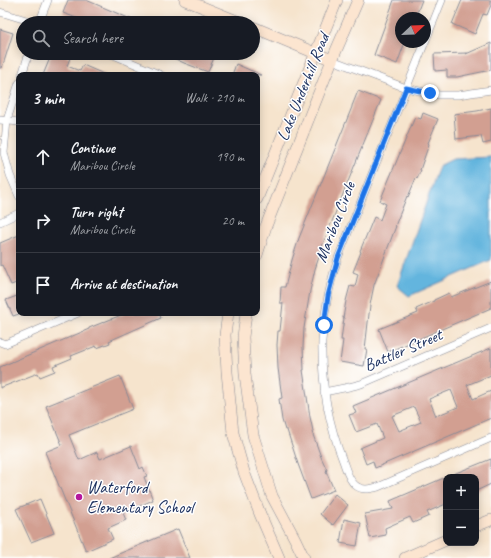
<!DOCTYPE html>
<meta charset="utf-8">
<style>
body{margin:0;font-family:Caveat,sans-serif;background:#20242c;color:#f1f3f6}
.controls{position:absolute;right:12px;bottom:12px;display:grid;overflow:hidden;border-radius:8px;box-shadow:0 2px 10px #0003}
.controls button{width:36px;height:36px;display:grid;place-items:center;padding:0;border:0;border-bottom:1px solid #363941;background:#171b24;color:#f1f3f6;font:20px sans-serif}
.compass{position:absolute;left:395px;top:12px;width:36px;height:36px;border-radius:50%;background:#171b24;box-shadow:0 2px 10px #0003;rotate:67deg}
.stop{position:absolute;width:12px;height:12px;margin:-9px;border:3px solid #1a73e8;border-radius:50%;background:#fff}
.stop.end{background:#1a73e8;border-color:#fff;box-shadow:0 1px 4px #0008}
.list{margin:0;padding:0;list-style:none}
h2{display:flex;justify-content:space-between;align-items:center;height:52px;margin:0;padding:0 16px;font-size:17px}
h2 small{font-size:13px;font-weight:400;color:#9ea1a6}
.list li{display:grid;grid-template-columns:26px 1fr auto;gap:12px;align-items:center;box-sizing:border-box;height:64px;padding:0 16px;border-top:1px solid #363941}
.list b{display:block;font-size:15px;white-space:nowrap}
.list p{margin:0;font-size:13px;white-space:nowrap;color:#9ea1a6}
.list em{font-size:13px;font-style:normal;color:#9ea1a6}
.icon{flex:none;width:22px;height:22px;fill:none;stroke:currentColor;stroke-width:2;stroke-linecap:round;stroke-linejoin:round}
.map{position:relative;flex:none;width:491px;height:558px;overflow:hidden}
.search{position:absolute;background:#171b24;box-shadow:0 2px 10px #0003;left:16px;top:16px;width:244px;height:44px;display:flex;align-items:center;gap:10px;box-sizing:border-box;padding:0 14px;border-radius:22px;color:#9ea1a6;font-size:15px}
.panel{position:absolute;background:#171b24;box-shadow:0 2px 10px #0003;left:16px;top:72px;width:244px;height:244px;border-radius:8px}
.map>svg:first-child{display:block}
.water{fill:#63b5de;stroke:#3f729e}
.building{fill:#d29f91;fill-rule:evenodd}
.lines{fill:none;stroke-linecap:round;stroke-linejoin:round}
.street-casing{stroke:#888a96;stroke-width:8}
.secondary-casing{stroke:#888a96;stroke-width:12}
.street{stroke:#fff;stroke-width:7}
.secondary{stroke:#fce5d0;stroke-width:11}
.route{stroke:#1a73e8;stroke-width:5}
.poi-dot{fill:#b5179e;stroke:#fff;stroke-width:1.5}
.labels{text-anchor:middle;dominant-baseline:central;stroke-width:3;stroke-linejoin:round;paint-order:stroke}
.street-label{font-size:17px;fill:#1b2f5e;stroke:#fff}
.poi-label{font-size:17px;fill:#1b2f5e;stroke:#fff;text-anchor:start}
</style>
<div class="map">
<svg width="491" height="558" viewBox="0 0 491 558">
<rect width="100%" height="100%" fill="#fff"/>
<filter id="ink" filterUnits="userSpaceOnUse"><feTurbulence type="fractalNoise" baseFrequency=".025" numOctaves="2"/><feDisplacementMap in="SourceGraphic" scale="8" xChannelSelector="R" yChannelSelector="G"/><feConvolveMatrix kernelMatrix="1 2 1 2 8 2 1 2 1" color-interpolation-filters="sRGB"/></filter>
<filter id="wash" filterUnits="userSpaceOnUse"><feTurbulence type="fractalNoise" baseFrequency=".012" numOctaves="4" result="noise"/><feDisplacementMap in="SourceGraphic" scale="16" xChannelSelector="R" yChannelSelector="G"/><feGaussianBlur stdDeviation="0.9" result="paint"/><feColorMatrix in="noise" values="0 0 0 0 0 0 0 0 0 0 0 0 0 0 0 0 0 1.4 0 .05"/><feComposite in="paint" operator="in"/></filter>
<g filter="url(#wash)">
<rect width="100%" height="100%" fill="#f6e4cd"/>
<path class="water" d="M491,157V260L409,296L397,286L439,166L453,159Z"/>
<g id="blocks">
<g class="building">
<path d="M68,0H86L140,23H90L63,13Z"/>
<path d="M394,0H422L415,18H401V42H405L397,64L374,55Z"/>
<path d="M462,0H491V5L487,15L483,14L475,34L452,24Z"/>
<path d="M0,29L13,33L8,49L2,68H0Z"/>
<path d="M491,43V70L457,77H447V70L435,71L434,54L467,53L466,54Z"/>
<path d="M52,53H59L70,58L67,66L80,71L83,65L106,75H43Z"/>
<path d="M163,53H216L208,72L184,63Z"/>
<path d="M236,64L261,75H232Z"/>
<path d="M358,91L381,100L320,251H321L315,269L310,291L304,328L303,347L304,370H303L310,417L313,431L312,432L321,457L327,470L326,471L334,490L311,499L298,464L287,430H285L282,420L279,399L282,398L278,368L277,345L278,331H280L283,303H280L281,287H285L292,260L299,238L352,107V106Z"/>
<path d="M491,108V142L483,144L481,136L456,139L454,114L477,111Z"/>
<path d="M423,113L438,119L428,143L429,144L420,170H421L417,179L416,178L408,197L407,196L395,226H396L374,285L370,305L365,349H367L364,366L340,362L343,340H341L344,318H343L346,301L350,286L355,287L358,274L353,272L361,252L360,251L374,217L380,220L386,204L380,201L415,117L421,119Z"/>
<path d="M19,235V282L11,285L2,265L0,266V243Z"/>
<path d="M491,281V308L388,352L379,329L418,313L416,309L434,301V300L449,293L451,297Z"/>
<path d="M17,296L19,300V314L13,316L6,300Z"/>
<path d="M126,313H159L161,318L109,341L110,343L97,348L96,346L71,356L72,358L53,366L55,371L40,377L38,373L0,388V367L89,329V328Z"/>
<path d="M491,348V375L467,385L473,399L491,391V418L375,468L373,461L366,464L360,448L383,438L377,424L356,432L349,415L356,413L353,406ZM451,390L458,407L436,416L429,399ZM414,407L421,422L399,431L392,416Z"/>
<path d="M120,376L133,409L69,435L79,460L97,452L100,459L131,446L140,469L143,467L147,476L144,477L153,500L123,513L126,520L108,528L113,539L86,551L45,452L62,445L46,406Z"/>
<path d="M491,459V484L476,491V477H446Z"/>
<path d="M446,477V504L427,512L429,516L413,523L410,517L385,528L386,535L370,538L365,514L393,509L390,501Z"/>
<path d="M335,494L348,505L333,525L320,514Z"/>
<path d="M40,499L54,533L31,542L16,509Z"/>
<path d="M344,519L361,523L357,546L340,543Z"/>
<path d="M178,529L190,558H109Z"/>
</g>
</g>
</g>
<g filter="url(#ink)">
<use href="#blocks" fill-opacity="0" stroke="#888a96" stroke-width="1"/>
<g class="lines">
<g class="street-casing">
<g id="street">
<path d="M442,0L338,258C329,285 324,313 322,341C321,383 328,423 343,461C346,469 348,479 355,485C362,491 370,489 378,487L491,438"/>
<path d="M0,12L36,23"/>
<path d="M39,23L48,0"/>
<path d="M109,53L161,75"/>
<path d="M332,60L406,88L429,93L439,95H458L491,90"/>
<path d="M22,75L29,53"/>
<path d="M19,83L7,120L4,153L10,175L19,196"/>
<path d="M0,120L19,122"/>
<path d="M0,222L19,213"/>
<path d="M0,342L5,344L78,313"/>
<path d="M324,392L349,387L361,384L491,328"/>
</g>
</g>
<g class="secondary-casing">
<g id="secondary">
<path d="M185,0L242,23"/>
<path d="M253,27L332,60"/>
<path d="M257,199L337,0"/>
<path d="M257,255L266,226L332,60L358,0"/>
<path d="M228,313L225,335L227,372L233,433L244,472L260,514L279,558"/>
<path d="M246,313L243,337L245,374L253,435L272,496L295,539L304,558"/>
<path d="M476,526L491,520"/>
<path d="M405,558L446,540"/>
</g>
</g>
<use href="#street" class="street"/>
<use href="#secondary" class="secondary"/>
</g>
</g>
<g class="lines" filter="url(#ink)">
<path class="route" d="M324,325L328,296L338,258L406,88L430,93"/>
</g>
<circle class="poi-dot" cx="79" cy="497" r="4"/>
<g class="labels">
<g class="street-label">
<text transform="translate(303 87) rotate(-68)">Lake Underhill Road</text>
<text transform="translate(335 222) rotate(-69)">Maribou Circle</text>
<text transform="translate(403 350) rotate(-23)">Battler Street</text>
</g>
<g class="poi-label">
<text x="87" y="487">Waterford<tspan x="87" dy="20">Elementary School</tspan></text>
</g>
</g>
</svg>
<div class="controls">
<button>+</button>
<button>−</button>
</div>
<svg class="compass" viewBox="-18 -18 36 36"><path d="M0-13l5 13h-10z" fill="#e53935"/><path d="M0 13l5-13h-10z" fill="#9ea1a6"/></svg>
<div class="stop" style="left:324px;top:325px"></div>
<div class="stop end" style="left:430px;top:93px"></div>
<div class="search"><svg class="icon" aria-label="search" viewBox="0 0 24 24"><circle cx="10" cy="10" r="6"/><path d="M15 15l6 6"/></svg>Search here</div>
<section class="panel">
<h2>3 min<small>Walk · 210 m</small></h2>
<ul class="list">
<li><svg class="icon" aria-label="ahead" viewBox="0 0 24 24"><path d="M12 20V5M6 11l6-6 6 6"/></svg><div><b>Continue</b><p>Maribou Circle</p></div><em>190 m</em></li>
<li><svg class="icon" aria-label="right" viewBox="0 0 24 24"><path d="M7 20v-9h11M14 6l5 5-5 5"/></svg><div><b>Turn right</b><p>Maribou Circle</p></div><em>20 m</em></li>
<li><svg class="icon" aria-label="arrive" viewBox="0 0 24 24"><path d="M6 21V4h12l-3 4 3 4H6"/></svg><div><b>Arrive at destination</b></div></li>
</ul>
</section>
</div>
